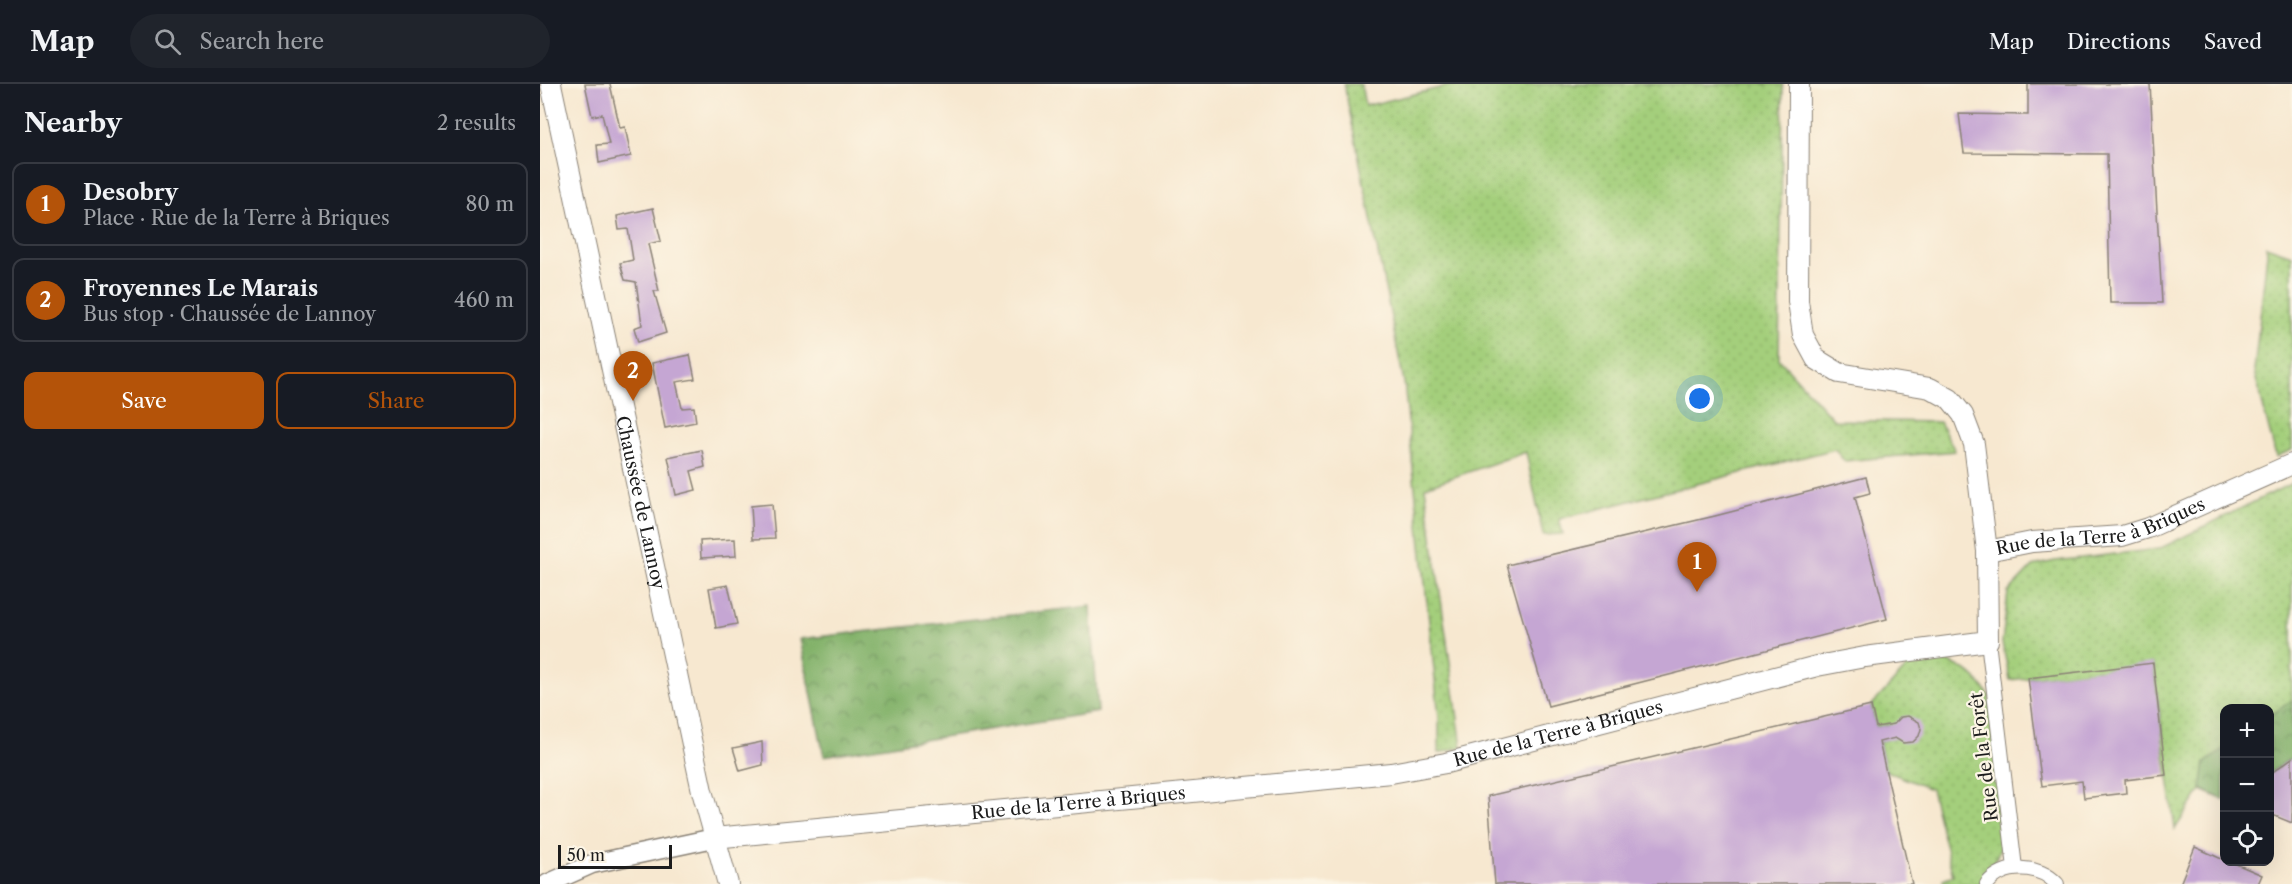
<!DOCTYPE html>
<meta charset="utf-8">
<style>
body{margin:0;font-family:"Libre Caslon Text",serif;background:#20242c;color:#f1f3f6}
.controls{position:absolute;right:18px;bottom:18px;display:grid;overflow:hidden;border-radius:12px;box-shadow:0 6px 24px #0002}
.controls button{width:54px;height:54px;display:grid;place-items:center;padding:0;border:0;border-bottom:2px solid #363941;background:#171b24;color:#f1f3f6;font:30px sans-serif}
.scale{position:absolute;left:18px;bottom:15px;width:114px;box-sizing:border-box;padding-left:6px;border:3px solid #1c1c1c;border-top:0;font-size:16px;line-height:21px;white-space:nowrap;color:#1c1c1c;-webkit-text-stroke:4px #fcf5e5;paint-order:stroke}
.you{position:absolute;left:1160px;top:315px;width:21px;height:21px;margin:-15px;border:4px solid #fff;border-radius:50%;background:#1a73e8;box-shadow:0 0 0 9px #1a73e833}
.badge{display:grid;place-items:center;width:39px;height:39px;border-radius:50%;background:#b45309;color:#fff;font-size:20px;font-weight:700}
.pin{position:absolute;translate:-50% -50px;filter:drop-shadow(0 2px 3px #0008)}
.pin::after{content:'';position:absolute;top:32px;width:21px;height:18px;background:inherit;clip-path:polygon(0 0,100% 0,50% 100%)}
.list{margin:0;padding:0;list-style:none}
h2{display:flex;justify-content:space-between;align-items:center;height:78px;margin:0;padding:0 24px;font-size:26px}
h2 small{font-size:20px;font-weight:400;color:#9ea1a6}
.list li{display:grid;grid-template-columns:39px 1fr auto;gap:18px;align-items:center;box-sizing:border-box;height:84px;margin:0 12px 12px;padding:0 12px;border:2px solid #363941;border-radius:12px}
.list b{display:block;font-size:22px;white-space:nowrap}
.list p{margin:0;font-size:20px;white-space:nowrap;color:#9ea1a6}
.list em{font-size:20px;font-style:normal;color:#9ea1a6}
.actions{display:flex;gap:12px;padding:18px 24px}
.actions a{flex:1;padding:14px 0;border:2px solid #b45309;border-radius:12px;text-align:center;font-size:21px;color:#b45309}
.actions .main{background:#b45309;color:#fff}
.icon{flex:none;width:33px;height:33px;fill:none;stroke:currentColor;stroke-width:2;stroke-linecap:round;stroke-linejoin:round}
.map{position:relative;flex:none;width:1752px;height:800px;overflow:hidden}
header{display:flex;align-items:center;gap:36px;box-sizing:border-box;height:84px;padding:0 30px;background:#171b24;border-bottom:2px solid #363941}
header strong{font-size:28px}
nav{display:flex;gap:33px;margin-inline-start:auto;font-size:21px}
.search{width:420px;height:54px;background:#20242c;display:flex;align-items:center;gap:15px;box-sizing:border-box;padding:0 21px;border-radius:33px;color:#9ea1a6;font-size:22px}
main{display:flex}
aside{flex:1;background:#171b24}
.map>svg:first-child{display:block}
.grass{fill:url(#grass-dots);stroke:#60764c;stroke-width:1.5}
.forest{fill:url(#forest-crowns);stroke:#506744;stroke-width:1.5}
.building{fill:#c5a6d3}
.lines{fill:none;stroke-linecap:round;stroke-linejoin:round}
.minor-casing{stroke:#8a8276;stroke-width:16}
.tertiary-casing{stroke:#8a8276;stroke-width:21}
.secondary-casing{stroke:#8a8276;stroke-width:22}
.minor{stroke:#fff;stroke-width:14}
.tertiary{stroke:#fff;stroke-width:18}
.secondary{stroke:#fff;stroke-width:20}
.labels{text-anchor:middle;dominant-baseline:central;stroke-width:4.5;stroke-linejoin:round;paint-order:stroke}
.street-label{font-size:18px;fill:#1c1c1c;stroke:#fcf5e5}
</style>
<header>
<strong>Map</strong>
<div class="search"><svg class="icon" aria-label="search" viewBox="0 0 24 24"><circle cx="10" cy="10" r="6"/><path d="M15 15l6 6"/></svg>Search here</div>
<nav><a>Map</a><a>Directions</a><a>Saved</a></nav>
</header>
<main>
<aside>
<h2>Nearby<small>2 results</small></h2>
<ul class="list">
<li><span class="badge">1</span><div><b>Desobry</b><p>Place · Rue de la Terre à Briques</p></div><em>80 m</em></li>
<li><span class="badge">2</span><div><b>Froyennes Le Marais</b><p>Bus stop · Chaussée de Lannoy</p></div><em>460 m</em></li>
</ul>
<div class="actions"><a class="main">Save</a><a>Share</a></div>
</aside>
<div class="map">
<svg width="1752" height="800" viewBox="0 0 1752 800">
<defs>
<pattern id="grass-dots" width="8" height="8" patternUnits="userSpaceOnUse" patternTransform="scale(1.5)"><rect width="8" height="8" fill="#a4cf7b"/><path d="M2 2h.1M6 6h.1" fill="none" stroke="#8db16a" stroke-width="1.8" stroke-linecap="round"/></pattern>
<pattern id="forest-crowns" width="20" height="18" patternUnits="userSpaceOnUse" patternTransform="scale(1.5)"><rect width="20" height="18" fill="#83b26b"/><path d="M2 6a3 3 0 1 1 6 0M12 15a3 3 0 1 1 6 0" fill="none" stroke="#6a9057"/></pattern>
</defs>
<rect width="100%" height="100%" fill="#fcf5e5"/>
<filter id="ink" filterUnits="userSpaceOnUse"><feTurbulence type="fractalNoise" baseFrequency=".0167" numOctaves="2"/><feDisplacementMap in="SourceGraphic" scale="12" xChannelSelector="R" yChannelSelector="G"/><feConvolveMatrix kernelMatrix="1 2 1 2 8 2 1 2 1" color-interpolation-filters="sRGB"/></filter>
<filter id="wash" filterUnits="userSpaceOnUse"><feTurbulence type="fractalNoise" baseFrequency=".008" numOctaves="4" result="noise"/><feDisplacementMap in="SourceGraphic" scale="24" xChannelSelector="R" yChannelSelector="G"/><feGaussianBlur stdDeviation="1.35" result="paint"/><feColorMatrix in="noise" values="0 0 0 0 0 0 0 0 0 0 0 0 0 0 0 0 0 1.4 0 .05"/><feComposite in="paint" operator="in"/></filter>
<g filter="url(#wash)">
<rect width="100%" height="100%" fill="#f7e8d0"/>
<g class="grass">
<path d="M804,0H821L825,22L916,0H1243L1239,275L1294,336L1400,338L1415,367L1304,377L1295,365L1019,435L1023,450L1003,451L986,368L885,403L922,663L899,669V634L864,298Z"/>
<path d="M1726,162L1752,171V366L1736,373L1714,287L1727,169Z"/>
<path d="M1752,399V673L1730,689V624H1684V716L1661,706L1635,745L1613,580L1470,596L1462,559L1468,508L1493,482L1515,477L1619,465Z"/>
<path d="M1406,577C1426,584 1437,593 1449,611L1462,719V760L1452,784L1440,800H1404L1403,796L1413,792L1391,705L1346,687L1339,658L1352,654L1350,641L1336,643L1331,622L1369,581Z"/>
</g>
<g class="forest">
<path d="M551,522L558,628L284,672L260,555Z"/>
<path d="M1752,616V673L1730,689V632Z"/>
<path d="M1684,665V716L1661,705L1665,679Z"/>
</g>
<g id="blocks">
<g class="building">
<path d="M45,0H70L80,44L85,43L91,72L59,79L57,61L69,60L62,30L52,32Z"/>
<path d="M1488,0H1610L1622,219H1570L1567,70L1424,69L1419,30L1488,31Z"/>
<path d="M113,124L121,157L108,160L119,207H114L126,249L98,258L94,244L102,241L96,198L85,196L80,179L93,176L88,145L79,146L77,132Z"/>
<path d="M150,271L155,295L136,298L142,324L154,323L156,338L125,344L112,279Z"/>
<path d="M162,366L165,383L151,387L156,406L136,411L128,373Z"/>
<path d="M1326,393L1330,409L1315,413L1347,535L1008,622L967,481L1175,432Z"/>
<path d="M232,420L235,454L213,455L211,422Z"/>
<path d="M195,455L196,472L161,474L160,457Z"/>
<path d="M188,501L197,540L176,544L169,504Z"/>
<path d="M1613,579L1626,691L1585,696L1586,709L1544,714L1542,697L1502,702L1488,594Z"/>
<path d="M1331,622L1336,643L1354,640L1361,633L1368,632L1379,638L1381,645L1379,652L1373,658L1363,659L1355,654L1339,658L1372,800H955L948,712Z"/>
<path d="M222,658L223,681L200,687L193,664Z"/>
<path d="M1752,674V739L1730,730V690Z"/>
<path d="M1655,763L1684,776V777H1689L1722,791L1718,800H1640Z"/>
</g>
</g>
</g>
<g filter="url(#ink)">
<use href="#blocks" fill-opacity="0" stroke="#8a8276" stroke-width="1.5"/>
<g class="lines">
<g class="minor-casing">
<g id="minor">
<path d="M1448,557L1475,784"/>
<path d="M1447,800C1464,779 1499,780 1517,800"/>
</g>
</g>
<g class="tertiary-casing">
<path id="tertiary" d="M7,800L52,780L174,754"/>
</g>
<g class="secondary-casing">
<g id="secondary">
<path id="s1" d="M11,0L162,707L188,800"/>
<path id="s2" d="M1447,467L1492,458L1582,452L1608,444L1752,380"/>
<path id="s3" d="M174,754L851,689L906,679L1277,582L1325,573L1448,557L1447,467L1434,360L1423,331L1410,315L1390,304L1299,289L1276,275L1263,251L1258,217L1259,0"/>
</g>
</g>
<use href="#minor" class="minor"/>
<use href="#tertiary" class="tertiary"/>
<use href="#secondary" class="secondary"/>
</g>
</g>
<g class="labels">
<g class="street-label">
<text stroke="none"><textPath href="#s1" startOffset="428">Chaussée de Lannoy</textPath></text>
<text stroke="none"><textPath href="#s2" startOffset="117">Rue de la Terre à Briques</textPath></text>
<text stroke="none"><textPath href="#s3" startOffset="852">Rue de la Terre à Briques</textPath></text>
<text transform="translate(1444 673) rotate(-97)">Rue de la Forêt</text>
<text stroke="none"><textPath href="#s3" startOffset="366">Rue de la Terre à Briques</textPath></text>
</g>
</g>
</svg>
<div class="controls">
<button>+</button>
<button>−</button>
<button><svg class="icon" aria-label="locate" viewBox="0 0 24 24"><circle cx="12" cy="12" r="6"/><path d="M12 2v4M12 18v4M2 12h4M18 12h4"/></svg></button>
</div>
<div class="scale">50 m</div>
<div class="you"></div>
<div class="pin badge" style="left:1157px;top:508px">1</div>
<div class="pin badge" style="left:93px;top:317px">2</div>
</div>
</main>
